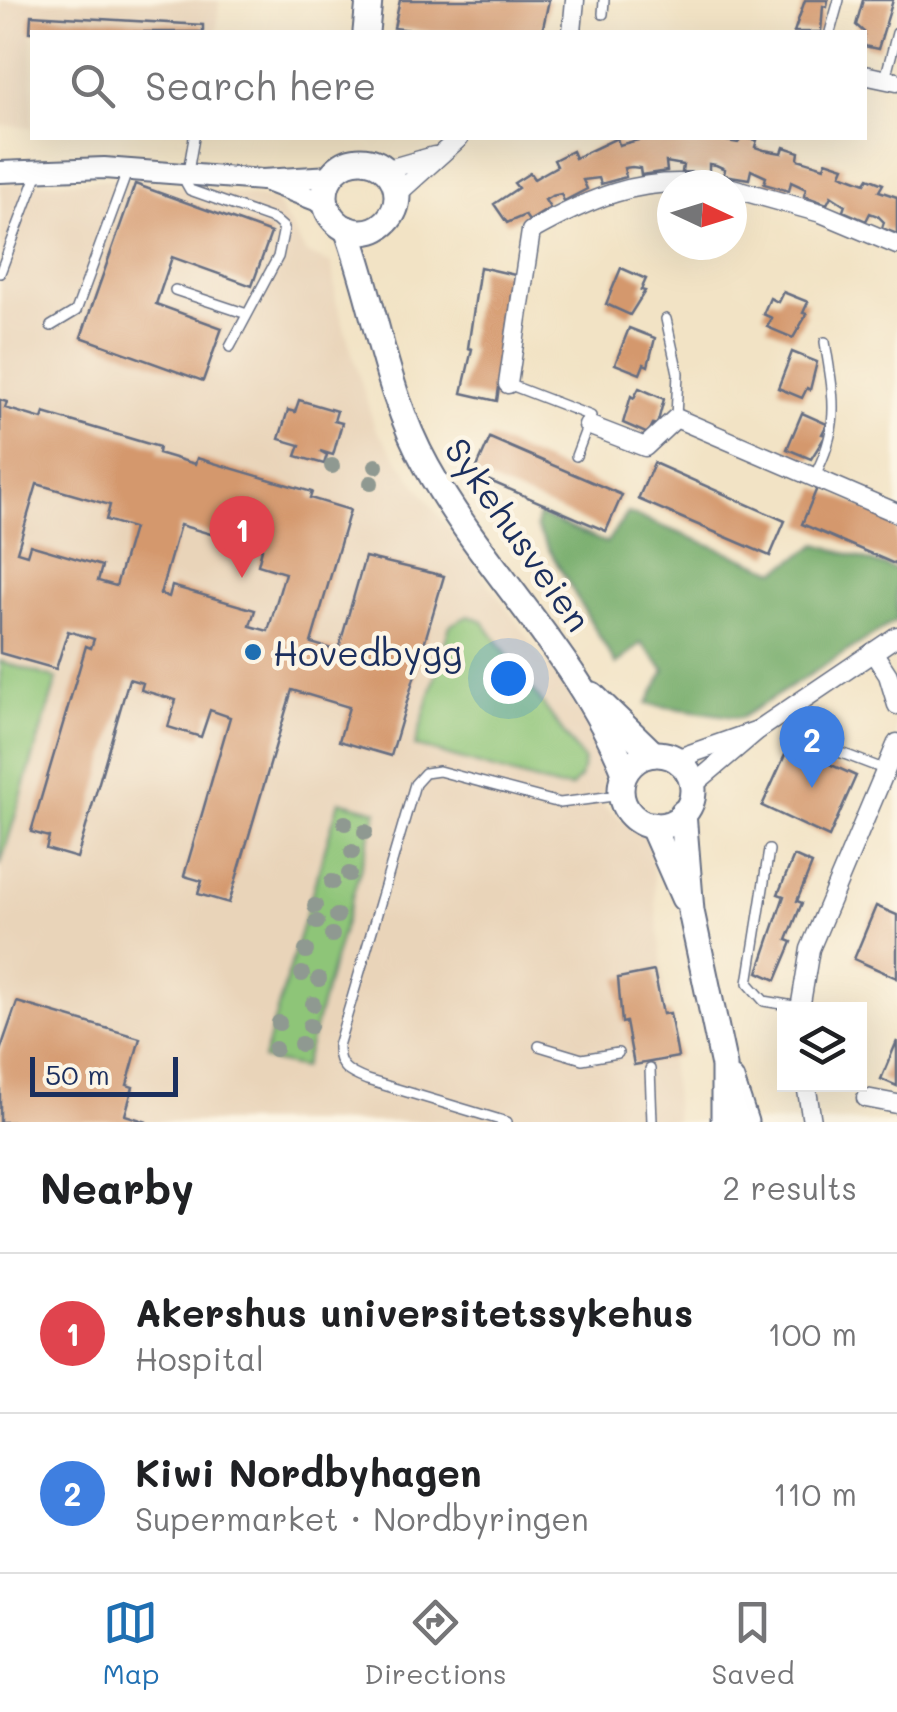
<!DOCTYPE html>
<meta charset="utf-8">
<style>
body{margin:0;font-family:Mali,sans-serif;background:#f6f6f6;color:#202124}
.controls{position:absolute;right:30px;bottom:30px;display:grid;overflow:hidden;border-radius:0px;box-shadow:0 10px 40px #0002}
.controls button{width:90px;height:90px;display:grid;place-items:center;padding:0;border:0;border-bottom:2px solid #e0e0e0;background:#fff;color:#202124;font:50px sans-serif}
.compass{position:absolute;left:657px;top:170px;width:90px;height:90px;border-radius:50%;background:#fff;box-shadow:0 10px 40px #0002;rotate:94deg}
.scale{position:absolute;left:30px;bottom:25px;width:148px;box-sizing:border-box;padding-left:10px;border:5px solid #1b2f5e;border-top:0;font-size:28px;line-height:35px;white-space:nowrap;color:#1b2f5e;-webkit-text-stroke:8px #fcf5e5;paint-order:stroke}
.you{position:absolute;left:508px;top:678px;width:35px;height:35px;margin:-25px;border:8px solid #fff;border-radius:50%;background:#1a73e8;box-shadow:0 0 0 15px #1a73e833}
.badge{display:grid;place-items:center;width:65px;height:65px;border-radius:50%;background:#1f6fb2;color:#fff;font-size:32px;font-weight:700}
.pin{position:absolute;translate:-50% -82px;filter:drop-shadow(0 2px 5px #0008)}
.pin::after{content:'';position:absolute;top:52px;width:35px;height:30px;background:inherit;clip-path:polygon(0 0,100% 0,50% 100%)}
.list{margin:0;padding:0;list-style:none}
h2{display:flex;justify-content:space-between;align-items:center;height:130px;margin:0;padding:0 40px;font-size:42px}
h2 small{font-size:32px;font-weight:400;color:#757577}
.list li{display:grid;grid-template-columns:65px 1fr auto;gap:30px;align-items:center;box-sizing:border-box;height:160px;padding:0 40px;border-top:2px solid #e0e0e0}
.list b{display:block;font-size:38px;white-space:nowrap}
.list p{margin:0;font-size:32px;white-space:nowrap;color:#757577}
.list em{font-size:32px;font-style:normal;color:#757577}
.icon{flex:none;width:55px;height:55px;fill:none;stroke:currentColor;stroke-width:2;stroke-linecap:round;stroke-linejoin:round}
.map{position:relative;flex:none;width:897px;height:1122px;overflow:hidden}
.search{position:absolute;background:#fff;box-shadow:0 10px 40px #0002;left:30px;right:30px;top:30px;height:110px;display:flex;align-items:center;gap:25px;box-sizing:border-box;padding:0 35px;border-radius:0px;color:#757577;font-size:38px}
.sheet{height:450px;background:#fff}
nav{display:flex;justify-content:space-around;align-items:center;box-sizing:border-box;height:140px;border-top:2px solid #e0e0e0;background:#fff;font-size:28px;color:#757577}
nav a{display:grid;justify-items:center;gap:5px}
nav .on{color:#1f6fb2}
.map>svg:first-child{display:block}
.built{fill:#e9d4b9}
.green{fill:#8ec578;stroke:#547a6b;stroke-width:2.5}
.forest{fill:#72aa68;stroke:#466c63;stroke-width:2.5}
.building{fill:#d4986d;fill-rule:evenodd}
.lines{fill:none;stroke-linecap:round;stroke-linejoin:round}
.service-casing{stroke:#666e82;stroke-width:12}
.minor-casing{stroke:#666e82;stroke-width:21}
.tertiary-casing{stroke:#666e82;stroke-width:24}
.secondary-casing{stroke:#666e82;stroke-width:29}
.service{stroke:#fff;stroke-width:9}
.minor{stroke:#fff;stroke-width:18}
.tertiary{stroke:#fff;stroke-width:20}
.secondary{stroke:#fff;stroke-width:25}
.tree{fill:#8f9991}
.poi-dot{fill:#1f6fb2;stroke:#fcf5e5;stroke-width:4}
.labels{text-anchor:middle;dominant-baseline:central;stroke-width:9;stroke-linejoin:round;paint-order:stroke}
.street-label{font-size:35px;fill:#1b2f5e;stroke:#fcf5e5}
.poi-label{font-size:35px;fill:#1b2f5e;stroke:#fcf5e5;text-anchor:start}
</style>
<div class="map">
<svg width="897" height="1122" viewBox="0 0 897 1122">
<rect width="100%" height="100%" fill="#fcf5e5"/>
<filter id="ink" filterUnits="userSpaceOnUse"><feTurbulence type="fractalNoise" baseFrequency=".01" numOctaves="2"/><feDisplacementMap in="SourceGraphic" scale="20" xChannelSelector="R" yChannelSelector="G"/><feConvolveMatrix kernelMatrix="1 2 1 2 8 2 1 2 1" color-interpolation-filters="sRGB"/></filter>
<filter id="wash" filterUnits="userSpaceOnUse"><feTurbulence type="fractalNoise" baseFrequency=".0048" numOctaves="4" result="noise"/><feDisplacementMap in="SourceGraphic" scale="40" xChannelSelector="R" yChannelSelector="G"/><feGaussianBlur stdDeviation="2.25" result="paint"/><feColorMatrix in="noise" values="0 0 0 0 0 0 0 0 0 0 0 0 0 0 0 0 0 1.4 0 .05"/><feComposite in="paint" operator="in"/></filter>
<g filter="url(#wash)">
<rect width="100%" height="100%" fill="#f2e3c5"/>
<g class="built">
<path d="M0,0H219L217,32H32V127L0,125Z"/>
<path d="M135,179L275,200L306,253L332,264L336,300L375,428L594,728L605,748L603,806L650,838L676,1122H0V184Z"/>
</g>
<g class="green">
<path d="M468,616L482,620L584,761L580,778L572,787H556L415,746L450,625Z"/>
<path d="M0,661L57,679L0,866Z"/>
<path d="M339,801L377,811L303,1068L263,1059Z"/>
</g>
<path class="forest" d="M628,513L776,571L818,544L897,570V620L741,718L647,704L665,670L641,643L616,665L536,527L539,515L606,543Z"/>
<g id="blocks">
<g class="building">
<path d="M400,0H549L542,32H430L394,28Z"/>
<path d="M805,0H828L827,7L823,6L821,32H794Z"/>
<path d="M863,0H893L878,49L864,46V32L856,25Z"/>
<path d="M31,15L203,25V32H30Z"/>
<path d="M617,138L619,145L646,138H711L738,143L742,138L757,140L755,147L764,150L782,153L784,147L799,152L798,159L824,167L826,161L844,167L841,174L865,183L868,178L883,184L879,191L897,197V234L882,228L884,222L878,216L870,213L866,221L843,211L845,205L831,196L827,204L804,196L806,189L791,182L789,191L764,184L766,177L751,170L749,179L724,175L725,169L716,165L709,164V173L682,172L683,165L666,162L667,171L641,175L640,168L632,167L624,168L626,177L601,184L599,178L583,180L587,189L564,201L561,194L552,196L545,200L550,208L529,221L525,215L507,223L494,204L518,188L514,183L530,173L534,179L541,175L557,166L554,160L572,151L575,158Z"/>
<path d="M135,184L271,233L252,286L172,257L156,304L222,328L203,381L81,337Z"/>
<path d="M480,267L515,275L497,401L462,393L472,349L468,348Z"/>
<path d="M621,268L646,279L641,290L645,291L630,315L606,304Z"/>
<path d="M783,292L808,302L803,313L807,314L793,338L767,327L772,318L763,314L770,298L778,302Z"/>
<path d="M629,328L655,338L648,366L644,364L640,374L615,364Z"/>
<path d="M792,352L817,362L810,390L807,388L802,398L778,388Z"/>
<path d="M639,388L664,399L657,425L653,424L648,434L623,423L631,396L634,398Z"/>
<path d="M0,400L7,402L5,408L42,419L44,413L159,447L158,453L195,464L197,458L312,492L310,498L350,510L311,643L338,651L365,557L444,576L391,756L339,741L349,707L292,690L229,903L198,894L202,881L184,876L230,717L210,710L201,737L168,727L176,700L141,690L143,683L129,679L77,858L46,849L49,837L31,832L86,646L91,648L94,639L68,631L56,669L0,653ZM37,484L110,505L106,520L133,528L116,586L98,581L102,566L30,545L27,555L17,552ZM180,525L262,549L258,565L285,573L268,631L250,626L255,610L172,586L169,597L160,594Z"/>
<path d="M299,400L337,411L334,421L342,423L333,455L320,451L327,455L324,464L296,456L300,445L279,439L288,410L295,412Z"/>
<path d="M802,413L827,424L822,434L826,435L811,459L787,449Z"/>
<path d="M490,438L622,495L606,531L474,474Z"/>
<path d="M654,463L785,521L770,556L638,499Z"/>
<path d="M817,488L897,522V565L802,524Z"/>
<path d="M789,746L856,776L829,837L762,806Z"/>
<path d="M794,856L812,864L797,901L802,903L787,940L792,942L776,980L758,972L784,896L778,894Z"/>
<path d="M876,906L897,915V978L854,959Z"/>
<path d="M654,971L663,1014L670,1013L678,1057L634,1065L626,1022L622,1023L618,978Z"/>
<path d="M17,1002L140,1038L127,1085L133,1087L125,1115L147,1122H0V1051Z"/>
<path d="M897,1041V1086L881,1079Z"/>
</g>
</g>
</g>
<g filter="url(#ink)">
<use href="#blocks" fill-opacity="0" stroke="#666e82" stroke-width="2.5"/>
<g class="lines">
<g class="service-casing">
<g id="service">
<path d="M603,14L604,0"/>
<path d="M830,32L839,0"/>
<path d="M885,79L897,33"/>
<path d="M194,138L186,183L190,190L275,220L284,228L278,257L230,347"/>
<path d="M0,273L39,170"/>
<path d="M175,290L247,314"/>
<path d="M666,319L678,373L676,418"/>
<path d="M51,326L76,311L127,172"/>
<path d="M508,384L591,416L576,456"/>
<path d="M814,477C841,426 834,397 825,342"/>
<path d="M805,739L886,770"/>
<path d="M769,850L748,983L764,1001L800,1007"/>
<path d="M539,1046L582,1059L618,1053"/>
<path d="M650,1069L652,1122"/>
<path d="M507,1122L367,1080C349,1073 337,1067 338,1046L415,784L425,773L439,771L560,803L621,795"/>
</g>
</g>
<g class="minor-casing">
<g id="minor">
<path d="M572,32L575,0"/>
<path d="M864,75L897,82"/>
<path d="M385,170L434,156"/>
<path d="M732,188L821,213L897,245"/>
<path d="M396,195L459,138"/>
<path d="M508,384L531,231C588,199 640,176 707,185"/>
<path d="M588,425L645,447L676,418L897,513"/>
<path d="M873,652L888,675L897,705"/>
<path d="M676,759L758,730"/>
<path d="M692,786L758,730L897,636"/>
<path d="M800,1009L810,949L897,743"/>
<path d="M806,1084L812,1122"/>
<path d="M866,1098L897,1104"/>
</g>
</g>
<g class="tertiary-casing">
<g id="tertiary">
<path d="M0,172L104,168L262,180L332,176"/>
<path d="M264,180L326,204"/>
</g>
</g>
<g class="secondary-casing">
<g id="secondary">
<path d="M366,32L369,0"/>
<circle cx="361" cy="196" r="36"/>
<path d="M347,229C376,308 385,392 427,467C486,573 580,658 625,772"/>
<path d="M592,695L653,754"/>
<circle cx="657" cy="790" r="36"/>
<path d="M683,813L691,911L724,1066V1122"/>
<path d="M652,825L684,898"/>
<path d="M731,1080L745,1122"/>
</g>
</g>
<use href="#service" class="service"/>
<use href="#minor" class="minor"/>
<use href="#tertiary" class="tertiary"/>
<use href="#secondary" class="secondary"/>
</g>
<g class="tree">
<circle cx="332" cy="466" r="8"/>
<circle cx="376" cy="466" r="8"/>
<circle cx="371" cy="483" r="8"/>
<circle cx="345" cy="823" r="8"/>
<circle cx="365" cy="832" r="8"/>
<circle cx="352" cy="852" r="8"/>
<circle cx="349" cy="874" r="8"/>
<circle cx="332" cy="882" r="8"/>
<circle cx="315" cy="906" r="8"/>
<circle cx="337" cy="916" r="8"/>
<circle cx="317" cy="922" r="8"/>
<circle cx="332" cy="935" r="8"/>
<circle cx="306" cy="951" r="8"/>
<circle cx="302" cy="974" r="8"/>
<circle cx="319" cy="979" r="8"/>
<circle cx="313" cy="1004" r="8"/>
<circle cx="279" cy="1023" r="8"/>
<circle cx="310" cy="1026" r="8"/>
<circle cx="301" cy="1044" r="8"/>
<circle cx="275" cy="1049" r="8"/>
</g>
</g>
<circle class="poi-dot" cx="253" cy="652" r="10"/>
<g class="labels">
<g class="street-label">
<text transform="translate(519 534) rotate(55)">Sykehusveien</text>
</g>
<g class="poi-label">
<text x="273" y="652">Hovedbygg</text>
</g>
</g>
</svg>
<div class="controls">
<button><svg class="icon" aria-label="layers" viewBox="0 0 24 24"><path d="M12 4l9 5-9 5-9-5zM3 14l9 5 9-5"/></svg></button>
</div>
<svg class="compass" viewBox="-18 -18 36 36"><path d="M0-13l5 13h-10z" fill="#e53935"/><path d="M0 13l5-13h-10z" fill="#757577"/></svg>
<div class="scale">50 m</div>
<div class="you"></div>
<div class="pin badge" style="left:242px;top:578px;background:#e0444e">1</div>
<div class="pin badge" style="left:812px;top:788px;background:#3f7fe0">2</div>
<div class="search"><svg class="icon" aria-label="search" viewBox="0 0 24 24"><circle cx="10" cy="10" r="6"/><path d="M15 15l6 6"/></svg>Search here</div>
</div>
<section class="sheet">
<h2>Nearby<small>2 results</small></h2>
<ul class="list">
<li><span class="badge" style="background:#e0444e">1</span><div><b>Akershus universitetssykehus</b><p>Hospital</p></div><em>100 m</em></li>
<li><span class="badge" style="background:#3f7fe0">2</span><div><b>Kiwi Nordbyhagen</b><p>Supermarket · Nordbyringen</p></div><em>110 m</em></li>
</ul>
</section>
<nav>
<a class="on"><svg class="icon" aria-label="map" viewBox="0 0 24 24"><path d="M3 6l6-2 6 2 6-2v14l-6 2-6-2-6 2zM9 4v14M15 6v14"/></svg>Map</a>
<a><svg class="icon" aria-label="directions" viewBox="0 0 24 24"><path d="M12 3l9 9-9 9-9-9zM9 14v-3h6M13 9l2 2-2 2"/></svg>Directions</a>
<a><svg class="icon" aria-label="saved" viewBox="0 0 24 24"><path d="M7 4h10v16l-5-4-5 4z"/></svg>Saved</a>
</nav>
